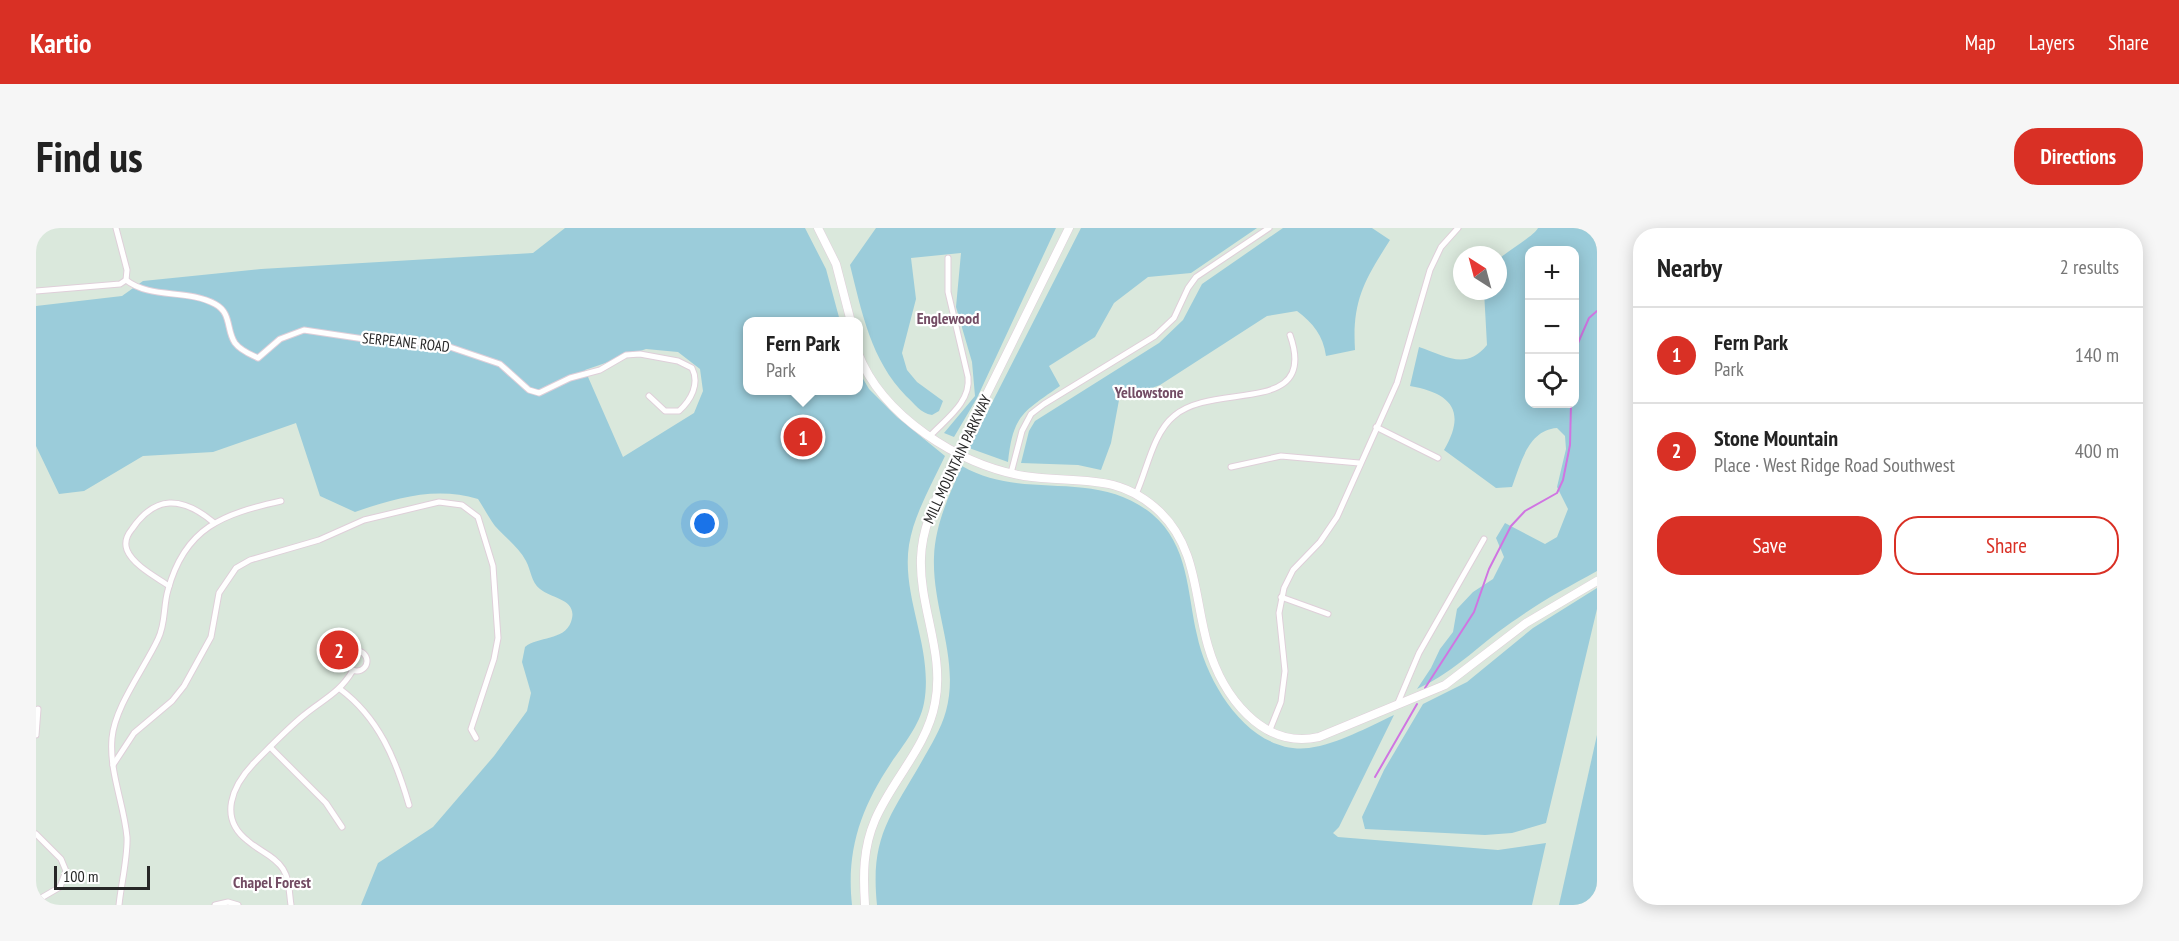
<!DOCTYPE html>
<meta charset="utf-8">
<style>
body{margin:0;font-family:"PT Sans Narrow",sans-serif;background:#f6f6f6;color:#222}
.controls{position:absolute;right:18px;top:18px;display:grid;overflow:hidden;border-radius:12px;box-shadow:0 3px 15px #0003}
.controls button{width:54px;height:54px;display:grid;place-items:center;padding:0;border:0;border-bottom:2px solid #e0e0e0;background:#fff;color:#222;font:30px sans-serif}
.compass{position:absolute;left:1417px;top:18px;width:54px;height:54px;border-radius:50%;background:#fff;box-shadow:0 3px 15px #0003;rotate:324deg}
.scale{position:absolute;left:18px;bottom:15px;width:96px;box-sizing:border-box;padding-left:6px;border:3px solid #272727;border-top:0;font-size:16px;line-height:21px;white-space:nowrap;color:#272727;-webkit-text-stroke:4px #fff;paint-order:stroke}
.you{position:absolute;left:669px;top:296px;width:21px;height:21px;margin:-15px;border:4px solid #fff;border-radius:50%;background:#1a73e8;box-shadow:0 0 0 9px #1a73e833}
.badge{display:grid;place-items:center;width:39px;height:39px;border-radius:50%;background:#d93025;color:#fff;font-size:20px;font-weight:700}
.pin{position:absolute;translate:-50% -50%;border:3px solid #fff;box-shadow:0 2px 6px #0006}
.popup{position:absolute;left:707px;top:89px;width:120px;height:78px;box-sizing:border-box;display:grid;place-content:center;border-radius:12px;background:#fff;filter:drop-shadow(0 2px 4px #0005);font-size:20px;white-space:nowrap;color:#767676}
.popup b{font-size:22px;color:#222}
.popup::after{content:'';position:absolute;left:50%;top:100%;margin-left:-12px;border:12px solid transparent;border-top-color:#fff}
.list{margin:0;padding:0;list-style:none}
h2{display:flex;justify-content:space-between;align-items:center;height:78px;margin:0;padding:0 24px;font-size:26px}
h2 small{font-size:20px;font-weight:400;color:#767676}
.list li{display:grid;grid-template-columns:39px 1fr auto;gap:18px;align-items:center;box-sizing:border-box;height:96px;padding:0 24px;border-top:2px solid #e0e0e0}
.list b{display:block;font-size:22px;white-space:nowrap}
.list p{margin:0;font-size:20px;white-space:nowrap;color:#767676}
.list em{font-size:20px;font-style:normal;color:#767676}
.actions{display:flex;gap:12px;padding:18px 24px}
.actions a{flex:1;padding:14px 0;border:2px solid #d93025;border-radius:24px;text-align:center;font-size:21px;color:#d93025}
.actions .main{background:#d93025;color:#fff}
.icon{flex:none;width:33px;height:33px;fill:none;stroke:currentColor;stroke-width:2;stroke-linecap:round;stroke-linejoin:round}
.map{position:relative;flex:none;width:1561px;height:677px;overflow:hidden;border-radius:24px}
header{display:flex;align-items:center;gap:36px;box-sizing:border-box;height:84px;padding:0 30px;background:#d93025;color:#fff}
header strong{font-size:28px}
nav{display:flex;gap:33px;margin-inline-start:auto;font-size:21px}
.intro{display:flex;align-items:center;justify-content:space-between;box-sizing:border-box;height:144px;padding:0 36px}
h1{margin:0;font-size:42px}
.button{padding:15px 27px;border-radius:24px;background:#d93025;color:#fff;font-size:21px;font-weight:700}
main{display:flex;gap:36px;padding:0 36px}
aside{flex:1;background:#fff;border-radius:24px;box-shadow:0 3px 15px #0003}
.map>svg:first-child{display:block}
.green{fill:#9bccda;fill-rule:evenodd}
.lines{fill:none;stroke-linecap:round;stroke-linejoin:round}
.stream{stroke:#d075e2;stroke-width:2}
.street-casing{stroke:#dfcfd9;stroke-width:7}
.secondary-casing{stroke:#dfcfd9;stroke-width:9}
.street{stroke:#fff;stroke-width:5}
.secondary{stroke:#fff;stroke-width:8}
.secondary-bridge-casing{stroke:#dfcfd9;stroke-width:9;stroke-linecap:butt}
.secondary-bridge{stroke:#fff;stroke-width:8}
.labels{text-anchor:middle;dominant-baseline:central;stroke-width:4.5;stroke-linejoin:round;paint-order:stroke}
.street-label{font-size:15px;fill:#272727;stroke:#fff}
.neighbourhood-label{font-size:16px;font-weight:bold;fill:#734c64;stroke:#fff}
</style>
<header>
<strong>Kartio</strong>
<nav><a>Map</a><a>Layers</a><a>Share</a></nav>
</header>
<div class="intro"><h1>Find us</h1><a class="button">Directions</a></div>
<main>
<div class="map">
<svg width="1561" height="677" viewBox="0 0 1561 677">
<rect width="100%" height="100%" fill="#dae8dc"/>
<g class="green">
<path d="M529,0H769L790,41L804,93L712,94V162H822L823,144L833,161L861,189L909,228C896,256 878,286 873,317C865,369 898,421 888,475C884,497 867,517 855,535C825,580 810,622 816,677H325L342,635L397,599L458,528L491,483L495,465L486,434L489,419C502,408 528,413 535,394C543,371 516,371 504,361C495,354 495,342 490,333C483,320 469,309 459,298C453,290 448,280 442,271C400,258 359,270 319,284L284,268L260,195L177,224L107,228L48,263L23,266L0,218V78L86,68L107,53L225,41L497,25ZM610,121L642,124L664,141L667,163L658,185L587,229L549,142Z"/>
<path d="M840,0H1020L941,170L918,209L908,205L939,168L936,134L920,79L925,25L875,30L880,71L866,125L871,142L881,154L907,173L903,183L896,187C884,185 879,176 870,168C835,132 826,85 814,37Z"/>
<path d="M1045,0H1221L1155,45L1112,49L1078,75L1059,109L1013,138L1024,158C987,184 977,187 972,234L933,220Z"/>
<path d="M1247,0H1336L1354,12C1328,53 1316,73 1319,122L1290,128C1287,107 1277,95 1261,83L1231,88L1124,157L1083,172L1075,215L1065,242L1042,237L985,235L993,203L999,193L1123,115L1147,92L1166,56Z"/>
<path d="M1502,0H1561V343C1534,358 1507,372 1482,390C1445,414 1422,442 1381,461L1395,440L1404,421L1417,404L1421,381L1437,364L1457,351L1468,329L1460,310L1469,295L1509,316L1521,309L1532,281L1521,259L1530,221L1529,208L1521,200C1492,202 1485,235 1476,259L1460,260L1408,222C1431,183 1415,165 1374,158L1383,119C1410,128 1430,143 1451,117L1448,63H1462V32C1472,22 1497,9 1502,0ZM1494,22H1538V176H1494Z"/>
<path d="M926,238C988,274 1058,239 1116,286C1153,317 1151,364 1161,407C1171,456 1214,527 1273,520C1302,516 1332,499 1358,487L1303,599L1297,605L1302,609L1462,622L1510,615L1496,677H841C834,609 854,589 886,533C895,517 905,501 910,483C924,431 896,382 898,329C899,297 913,267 926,238Z"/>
<path d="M1561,360V381L1510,595L1476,605L1449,607L1329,601L1326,589L1348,542L1387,476L1431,454L1497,400Z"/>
<path d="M1561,507V677H1523Z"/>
</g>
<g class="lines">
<g class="stream">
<path d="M1538,124L1553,90L1561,83"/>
<path d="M1389,460L1438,384L1453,341L1475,298L1489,283L1521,265L1527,252L1534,217L1535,176"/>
<path d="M1339,549L1381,476"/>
</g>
<g class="street-casing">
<g id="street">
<path d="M80,0L91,42L90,52"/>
<path d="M90,52C114,71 152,61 179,76C196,85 190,102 199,115C205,123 214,126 222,130L244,111L268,102L335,112L405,116L464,136L493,162L503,165L534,150L564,142L590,127L604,126L642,133L656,140C664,156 655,172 643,183H629L613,168"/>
<path d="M0,63L84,56L90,52"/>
<path d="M1340,199L1402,230"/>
<path d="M895,207C910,191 935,174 932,149L912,64V30"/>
<path d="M1195,239L1245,228L1323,235"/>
<path d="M975,245L986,203L995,186L1008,176L1119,108L1138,90L1152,60L1160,49L1233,0"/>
<path d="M1100,266C1111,242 1117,205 1138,188C1178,153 1283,189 1254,107"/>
<path d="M133,358C120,349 97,337 91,322C88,314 91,307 96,301C119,267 146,268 177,294"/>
<path d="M1245,369L1292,386"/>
<circle cx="321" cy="433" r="10"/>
<path d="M304,461C343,490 360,532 373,577"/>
<path d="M1361,477L1383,425L1448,311"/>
<path d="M1233,504L1245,474L1249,443L1243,385L1248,360L1257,342L1284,314L1301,289L1361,155L1394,42L1405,19L1422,0"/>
<path d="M0,507L2,481"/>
<path d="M234,519L290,575L306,599"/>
<path d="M77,537L98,505L136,473L148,458L175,409L183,365L200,340L214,332L283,312L328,292L403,274L426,277L442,289L457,338L462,410L458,431L435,501L440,510"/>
<path d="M0,606L25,631L30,643L24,659L0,673"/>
<path d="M83,677C85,657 92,628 91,609C88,576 73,544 76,510C79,478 108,441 122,411C130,395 127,379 132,362C149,299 187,286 245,273"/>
<path d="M179,677L192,674L202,677"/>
<path d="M255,677C253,665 254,652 247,641C239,628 223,623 212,613C182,590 196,558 218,535C234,519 250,502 267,488C286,472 304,465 317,442"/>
</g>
</g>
<g class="secondary-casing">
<g id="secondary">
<path d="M782,0L800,36L815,94"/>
<path d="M822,125C846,188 923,237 988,248C1040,256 1081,243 1124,284C1162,321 1158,371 1172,418C1186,467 1226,522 1283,509L1409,457L1490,395L1561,353"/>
<path d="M931,206L1033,0"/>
<path d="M829,677C827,647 827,620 839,592C856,552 891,519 899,475C909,425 883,379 885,330C886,296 903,266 916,236"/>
</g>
</g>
<use href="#street" class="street"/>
<use href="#secondary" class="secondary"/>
<g class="secondary-bridge-casing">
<path id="secondary-bridge" d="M916,236L931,206"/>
</g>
<use href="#secondary-bridge" class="secondary-bridge"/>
</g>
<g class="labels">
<g class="street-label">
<text transform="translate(370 114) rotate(6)">SERPEANE ROAD</text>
<text transform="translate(921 231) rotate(-65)">MILL MOUNTAIN PARKWAY</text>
</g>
<g class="neighbourhood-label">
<text x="912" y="90">Englewood</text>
<text x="1113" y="164">Yellowstone</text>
<text x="236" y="654">Chapel Forest</text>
</g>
</g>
</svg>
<div class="controls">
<button>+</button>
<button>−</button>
<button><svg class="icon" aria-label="locate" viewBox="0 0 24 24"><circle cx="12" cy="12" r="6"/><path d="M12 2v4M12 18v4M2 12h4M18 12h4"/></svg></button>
</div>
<svg class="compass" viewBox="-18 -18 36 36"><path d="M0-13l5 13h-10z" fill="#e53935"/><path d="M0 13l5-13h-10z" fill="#767676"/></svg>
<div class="scale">100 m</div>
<div class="you"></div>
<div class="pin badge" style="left:767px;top:209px">1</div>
<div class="popup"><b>Fern Park</b>Park</div>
<div class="pin badge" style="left:303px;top:422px">2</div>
</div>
<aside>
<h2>Nearby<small>2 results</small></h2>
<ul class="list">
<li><span class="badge">1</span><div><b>Fern Park</b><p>Park</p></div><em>140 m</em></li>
<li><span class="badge">2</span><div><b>Stone Mountain</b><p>Place · West Ridge Road Southwest</p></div><em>400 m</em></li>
</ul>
<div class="actions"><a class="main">Save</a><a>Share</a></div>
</aside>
</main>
